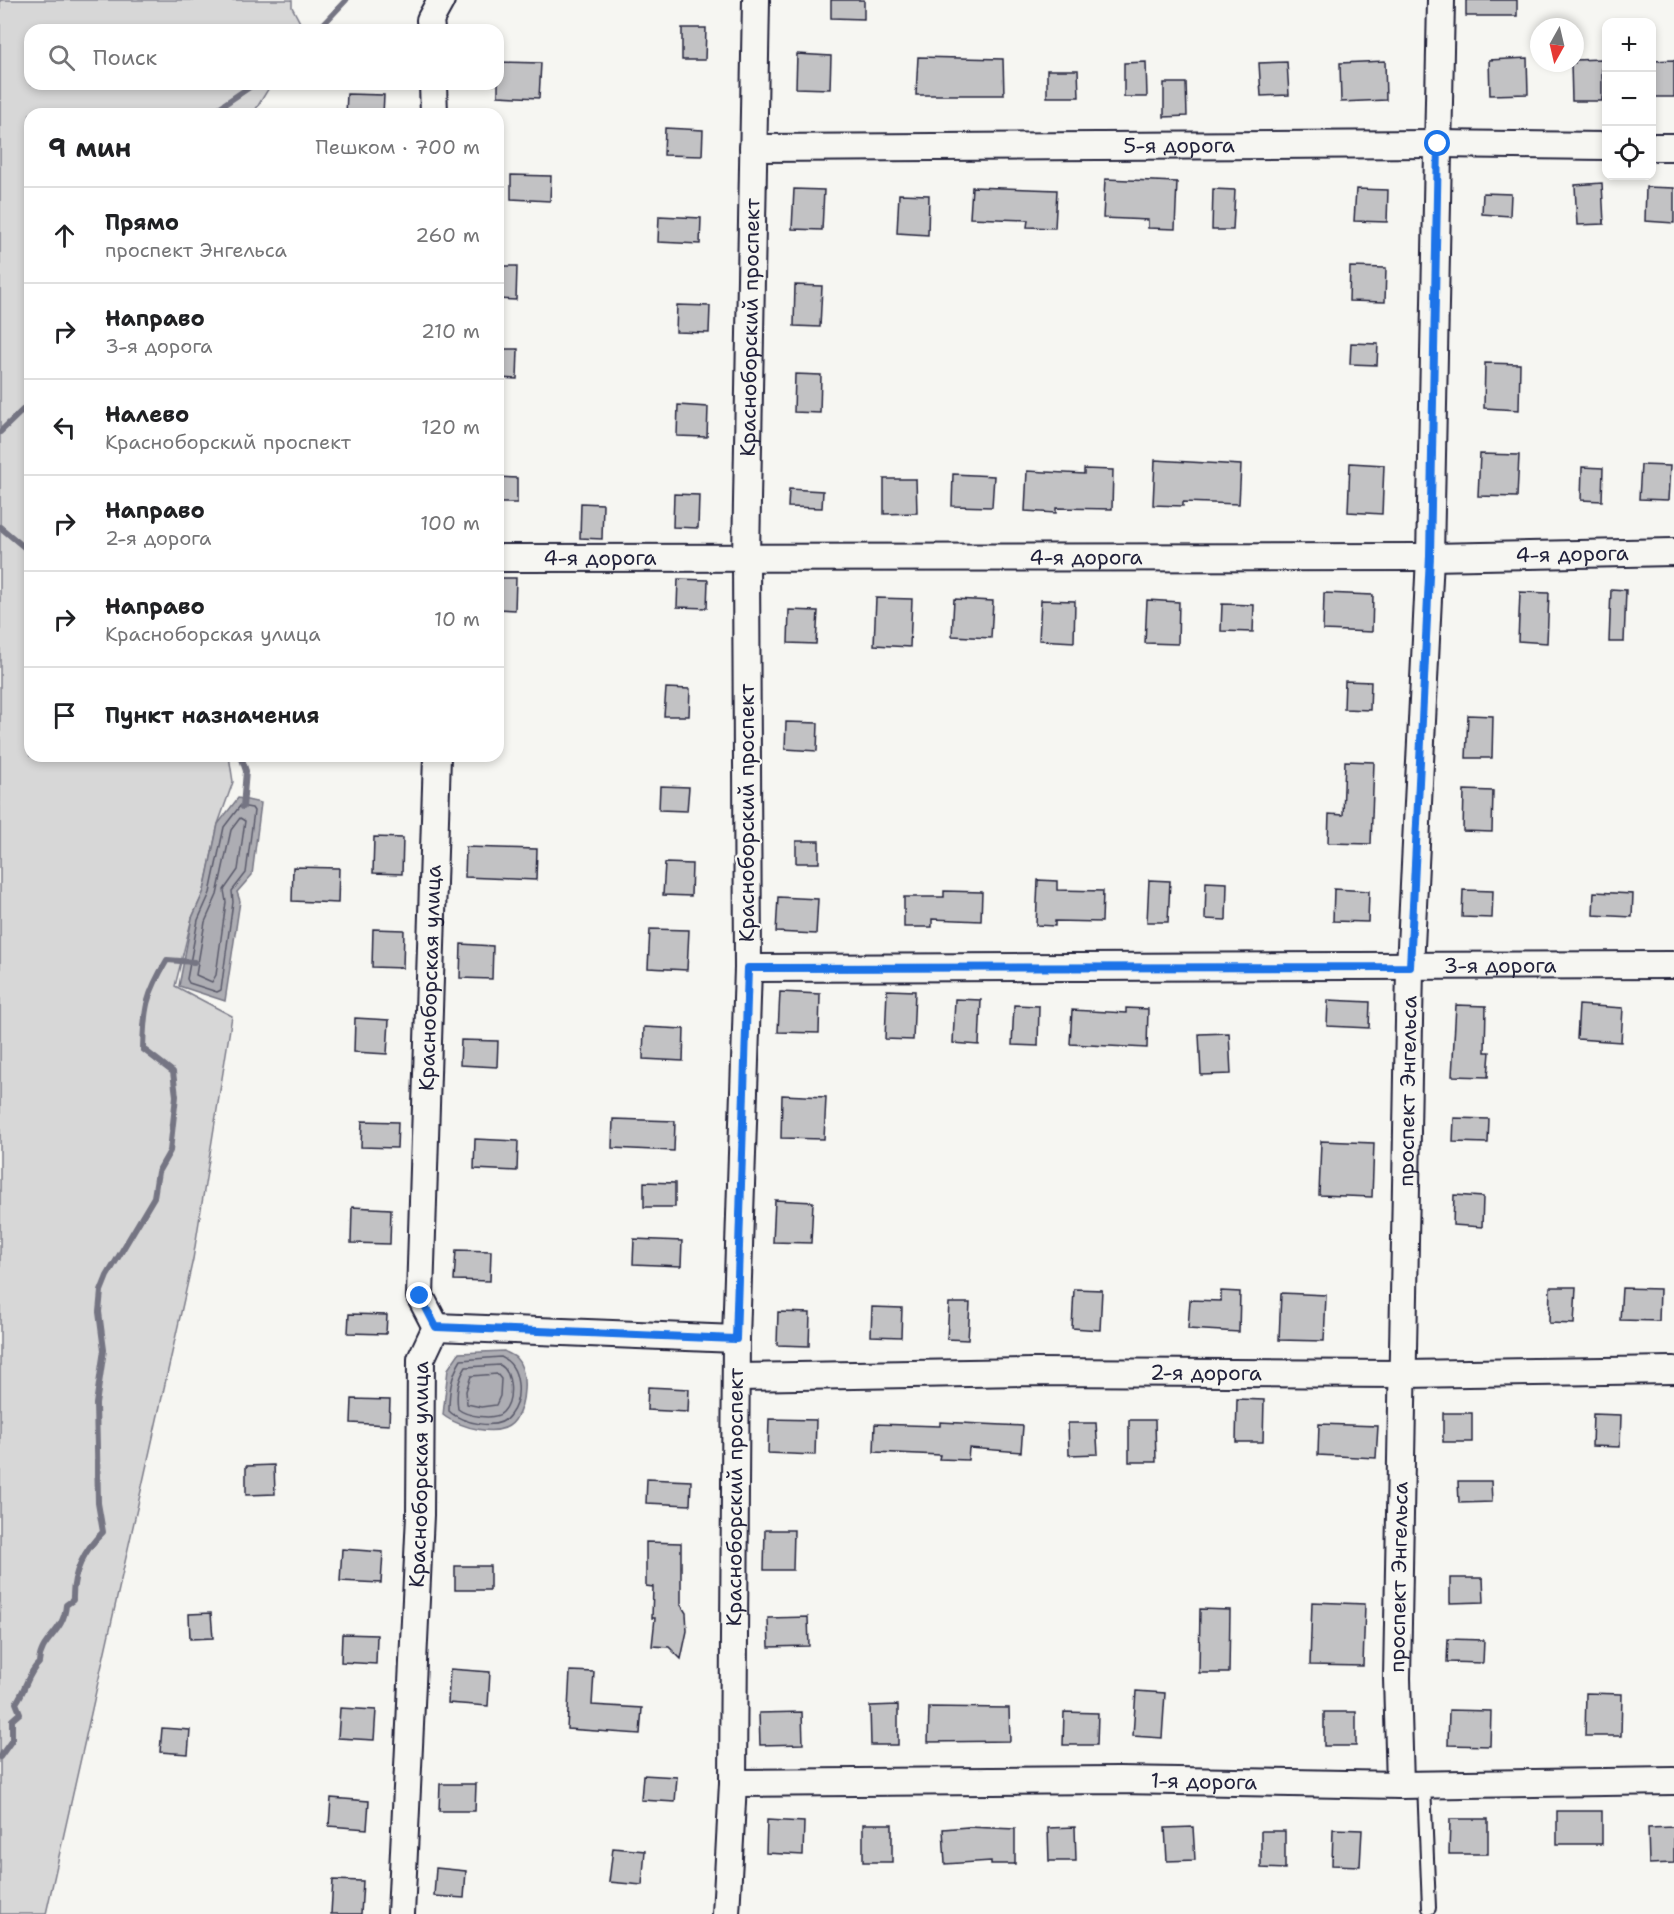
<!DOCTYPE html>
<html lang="ru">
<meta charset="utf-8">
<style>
body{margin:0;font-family:"Shantell Sans",sans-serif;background:#f2f2f2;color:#202124}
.controls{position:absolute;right:18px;top:18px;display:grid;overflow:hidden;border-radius:12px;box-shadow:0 3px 9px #0003}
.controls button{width:54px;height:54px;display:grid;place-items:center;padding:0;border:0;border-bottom:2px solid #e0e0e0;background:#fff;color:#202124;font:30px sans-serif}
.compass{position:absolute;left:1530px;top:18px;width:54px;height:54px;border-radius:50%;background:#fff;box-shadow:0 3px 9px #0003;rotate:188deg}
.stop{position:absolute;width:18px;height:18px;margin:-14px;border:4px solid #1a73e8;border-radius:50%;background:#fff}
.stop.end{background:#1a73e8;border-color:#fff;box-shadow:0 2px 6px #0008}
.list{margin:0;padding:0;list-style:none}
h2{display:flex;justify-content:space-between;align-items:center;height:78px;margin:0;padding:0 24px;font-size:26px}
h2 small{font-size:20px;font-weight:400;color:#757577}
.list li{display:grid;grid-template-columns:39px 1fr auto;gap:18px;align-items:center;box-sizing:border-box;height:96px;padding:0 24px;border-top:2px solid #e0e0e0}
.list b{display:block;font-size:22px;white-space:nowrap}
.list p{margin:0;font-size:20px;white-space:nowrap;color:#757577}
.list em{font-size:20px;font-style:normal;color:#757577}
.icon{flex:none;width:33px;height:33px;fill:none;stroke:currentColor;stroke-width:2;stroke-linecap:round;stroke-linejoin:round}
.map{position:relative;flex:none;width:1674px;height:1914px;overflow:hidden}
.search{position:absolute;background:#fff;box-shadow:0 3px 9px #0003;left:24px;top:24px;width:480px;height:66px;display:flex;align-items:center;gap:15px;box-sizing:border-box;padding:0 21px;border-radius:18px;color:#757577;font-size:22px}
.panel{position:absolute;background:#fff;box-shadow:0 3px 9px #0003;left:24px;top:108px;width:480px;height:654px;border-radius:18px}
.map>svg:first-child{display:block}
.green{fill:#d7d7d7;stroke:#7c7c89;stroke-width:1.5}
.water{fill:#adadb3;stroke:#757583;stroke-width:1.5}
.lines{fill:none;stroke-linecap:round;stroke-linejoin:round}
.shore{stroke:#5a5a6b;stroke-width:1.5}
.stream{stroke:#757583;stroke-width:6}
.building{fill:#c2c2c4;stroke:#22223b;stroke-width:1.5}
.service-casing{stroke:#22223b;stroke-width:16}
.minor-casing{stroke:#22223b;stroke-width:30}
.service{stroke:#f6f6f2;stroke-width:12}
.minor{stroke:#f6f6f2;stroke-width:26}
.route{stroke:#1a73e8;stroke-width:8}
.labels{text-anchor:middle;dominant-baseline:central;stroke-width:4.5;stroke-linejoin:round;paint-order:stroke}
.street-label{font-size:21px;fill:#22223b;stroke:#f6f6f2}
</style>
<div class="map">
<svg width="1674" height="1914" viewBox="0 0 1674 1914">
<rect width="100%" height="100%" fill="#f6f6f2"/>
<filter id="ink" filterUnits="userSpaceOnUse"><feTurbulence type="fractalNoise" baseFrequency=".0167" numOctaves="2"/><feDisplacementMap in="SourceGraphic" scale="12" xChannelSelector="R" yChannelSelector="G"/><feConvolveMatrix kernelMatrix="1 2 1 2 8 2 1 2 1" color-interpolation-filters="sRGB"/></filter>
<g filter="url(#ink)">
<path class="green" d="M0,0H292V7L304,30H30V84H276L270,86L253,114H30V756H229L233,782L218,824L204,891L192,918L175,986L232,1016L193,1259L46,1914H0Z"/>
<g class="water">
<path d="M238,798L261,803L252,875L237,892L240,901L225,1001L179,986L192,918L204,891L218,824Z"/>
<path d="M504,1351C507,1353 513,1355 516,1358C529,1371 525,1406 515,1420C501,1440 458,1427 443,1415L448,1369L459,1353Z"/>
</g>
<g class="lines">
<g class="shore">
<path d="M240,806L252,808L254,811L246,873L232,891L233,902L221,990L217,992L189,983L187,979L198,920L210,893L224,827Z"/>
<path d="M240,818L245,821L238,870L224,890L226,902L216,975L212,982L196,975L205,922L217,895L231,830Z"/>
<path d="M501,1357C521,1366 523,1398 510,1415C499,1432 461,1423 449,1411C449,1392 451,1376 461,1360Z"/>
<path d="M500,1365C513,1372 514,1401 503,1412C495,1421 466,1416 458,1409C456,1395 458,1379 466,1367Z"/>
<path d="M497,1374L501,1379L500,1396L496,1405L481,1407L467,1404L466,1391L471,1376Z"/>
</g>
<g class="stream">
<path d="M318,30L346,0"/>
<path d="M210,114L254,84"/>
<path d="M0,432L30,403"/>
<path d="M0,527L30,552"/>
<path d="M241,756L246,771L243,807"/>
<path d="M0,1757L12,1740V1720L20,1713L16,1703C26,1689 27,1674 39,1663C40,1638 64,1634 66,1605L73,1600C72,1574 84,1550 103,1532L98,1503L97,1448L96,1404L104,1350L99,1312L101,1291L107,1276L154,1197L158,1172L170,1151L176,1096L173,1072L143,1049C144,1008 146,995 167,960L194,962"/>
</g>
</g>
<g class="building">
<path d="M831,0H864V19L831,18Z"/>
<rect x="1466" y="0" width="51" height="16"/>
<path d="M682,28H706L705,60H682Z"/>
<path d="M797,54L831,56L830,89L796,88Z"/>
<path d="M918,57L1003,59L1004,95H916Z"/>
<path d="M1527,58L1528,94L1490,95L1489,60Z"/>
<path d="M1602,59V101H1572L1571,63H1575V60Z"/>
<path d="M1674,60V97H1652V61Z"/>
<path d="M1385,61L1386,100L1341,102L1340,63Z"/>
<path d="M498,62L541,63L539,98L498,96Z"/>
<path d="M1146,62L1147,97H1124V63Z"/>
<path d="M1287,62L1289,95L1261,96L1259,63Z"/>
<path d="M1047,70H1078L1079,97H1047Z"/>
<path d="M1164,83H1186L1187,116L1164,117Z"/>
<path d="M347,94L384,95L383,114H346Z"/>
<path d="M665,128L703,130L702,156L664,155Z"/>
<path d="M511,175L551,176L550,201L511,199Z"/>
<path d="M1105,179L1177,182L1175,229L1148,228V220L1103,218Z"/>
<path d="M1602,183L1604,224L1577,225L1575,185Z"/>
<path d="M972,187L1057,190L1055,228L1027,227L1028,220L970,218Z"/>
<path d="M1646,187L1674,188V223L1645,221Z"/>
<path d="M794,189L824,190L822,230L792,229Z"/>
<path d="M1213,189L1235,190L1233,230H1212Z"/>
<path d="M1356,189L1388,190L1387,222L1354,221Z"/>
<path d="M1483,193L1511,194L1510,216L1482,214Z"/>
<path d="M899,194L929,195L928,235L897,233Z"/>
<path d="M659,216L701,218L700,244L658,242Z"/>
<path d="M498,266H517L516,300L498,299Z"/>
<path d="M1350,267L1386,268L1385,302L1349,301Z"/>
<path d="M795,285L822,286L820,327L794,326Z"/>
<path d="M677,305L710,306L709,333L676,332Z"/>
<path d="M1351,343L1378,344L1377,365L1350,364Z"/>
<path d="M498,349H518L517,379L498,378Z"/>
<path d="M1485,363L1520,364L1519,410L1484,408Z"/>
<path d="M795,374L821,375L820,413L794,412Z"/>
<path d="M678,405L708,407L707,437L677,436Z"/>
<path d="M1480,454L1519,455L1517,497L1478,496Z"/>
<path d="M1155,460L1241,465L1239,504L1183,502V506L1153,505Z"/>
<path d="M1350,463L1384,465L1382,514L1348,512Z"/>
<path d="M1641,465L1670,466L1668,500L1639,499Z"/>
<path d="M1582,467L1603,468L1602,501L1581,500Z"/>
<path d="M1084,469L1113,470L1112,509L1056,508V513L1025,511L1027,471L1084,474Z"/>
<path d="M953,474L994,476L992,507L952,506Z"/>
<path d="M498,477L517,478V503H498Z"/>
<path d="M884,479H916L917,513L884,514Z"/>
<path d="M789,489L823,491L822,508L788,507Z"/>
<path d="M674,494L699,495L698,528L673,527Z"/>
<path d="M581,503L603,504L602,539L580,538Z"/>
<path d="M498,578H516L515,610L498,609Z"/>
<path d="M678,579L708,580L707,608L677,607Z"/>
<path d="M1611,589L1626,590L1624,642H1609Z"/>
<path d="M1520,592L1549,593L1547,643L1518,641Z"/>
<path d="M1324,593L1373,595L1372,632L1323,630Z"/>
<path d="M876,598L912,599L910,647L874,645Z"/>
<path d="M954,599L993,601L991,638L952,636Z"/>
<path d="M1041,600L1075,601L1074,642L1039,640Z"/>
<path d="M1147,600L1179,602L1178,644L1145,643Z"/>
<path d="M1222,604L1254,605L1253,632L1221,631Z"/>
<path d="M789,610L818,611L816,644L788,643Z"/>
<path d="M1345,681L1371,682L1370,710L1344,709Z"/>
<path d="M666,688L690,689L689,716H664Z"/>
<path d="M1468,715L1493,716L1492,758H1466Z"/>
<path d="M786,722L818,723L817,751L785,749Z"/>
<path d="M1345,761L1374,762L1371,844L1328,843L1329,814L1343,815Z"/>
<path d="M660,786L689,787L687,811L659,810Z"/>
<path d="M1464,790L1493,791L1492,832L1463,831Z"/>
<path d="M374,837L403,838L402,874L373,873Z"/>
<rect x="796" y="841" width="23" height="22"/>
<path d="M466,847L537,849L536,880L465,877Z"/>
<path d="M665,863L692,864L691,896L663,895Z"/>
<path d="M293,867L339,868L338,903L292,901Z"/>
<path d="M1038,880L1057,881V890L1103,891L1102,922L1055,921V926L1036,925Z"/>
<path d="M1149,880L1170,881L1168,922H1147Z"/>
<path d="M1206,882L1227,883L1226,920L1205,919Z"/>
<path d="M1334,889L1369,891L1368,922L1333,921Z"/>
<path d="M1463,890L1493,891L1492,918L1462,917Z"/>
<path d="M944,891L982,892L981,921L932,919V927H904V897H944Z"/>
<path d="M1594,892L1633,894L1632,917L1593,915Z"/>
<path d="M778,897L818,899L816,934L776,932Z"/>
<path d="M373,929L404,930L403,968L372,967Z"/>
<path d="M650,929L689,930L687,970L648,968Z"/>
<path d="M461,944L493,946L492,979L460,978Z"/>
<path d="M887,990L915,991L913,1040L885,1039Z"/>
<path d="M780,992L820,994L819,1033L778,1032Z"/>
<path d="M955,999L981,1000L979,1045L953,1043Z"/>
<path d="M1328,1000L1370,1002L1369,1028L1327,1026Z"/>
<path d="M1014,1005L1039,1006L1038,1046L1012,1045Z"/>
<path d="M1456,1005L1486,1006L1485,1052H1490L1488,1077L1452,1076Z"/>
<path d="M1579,1005L1623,1008L1621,1042L1577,1039Z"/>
<path d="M1126,1008L1148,1009L1147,1048L1070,1044L1072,1010L1126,1013Z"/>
<path d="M355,1018L389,1020L387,1054L354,1052Z"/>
<path d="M644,1027L684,1029L683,1061L643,1059Z"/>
<path d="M1229,1033L1231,1074L1201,1075L1199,1034Z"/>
<path d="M461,1040L498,1041L497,1067L460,1065Z"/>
<path d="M782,1095L826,1097L824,1139L781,1138Z"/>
<path d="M1454,1118L1489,1119L1488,1143L1453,1142Z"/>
<path d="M613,1119L675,1121L674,1151L612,1148Z"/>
<path d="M362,1121L398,1122L397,1148L361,1147Z"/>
<path d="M475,1139L518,1141L517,1171L474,1169Z"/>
<path d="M1321,1141L1374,1143L1372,1197L1319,1195Z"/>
<path d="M644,1182L675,1183V1207H644Z"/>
<path d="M1454,1195L1483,1197L1482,1227L1453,1225Z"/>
<path d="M775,1200L813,1202L811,1243L773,1242Z"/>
<path d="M352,1207L391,1209L390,1244L351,1243Z"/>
<path d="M634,1239L682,1241L681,1266L633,1264Z"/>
<path d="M456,1250L491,1251L490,1281L454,1280Z"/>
<path d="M1550,1287H1576L1574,1324L1549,1323Z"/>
<path d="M1622,1288L1660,1289L1659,1321L1620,1320Z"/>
<path d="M1074,1289L1102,1290L1100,1330L1072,1328Z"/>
<path d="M1221,1291L1240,1292L1239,1332L1188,1329L1190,1300L1221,1301Z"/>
<path d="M1281,1293L1326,1295L1324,1341L1279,1340Z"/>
<path d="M949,1303H970L968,1340L947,1339Z"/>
<path d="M872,1307L902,1308L901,1337L871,1336Z"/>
<path d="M778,1312L810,1313L809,1346L777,1345Z"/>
<path d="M349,1314L387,1315L386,1334L348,1333Z"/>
<path d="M648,1387L689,1389L688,1412L647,1410Z"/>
<path d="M352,1399L390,1400L389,1425L351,1423Z"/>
<path d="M1237,1399L1264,1400L1263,1442H1236Z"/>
<rect x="1443" y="1413" width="29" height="29"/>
<path d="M1593,1414L1621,1415L1620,1447L1592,1446Z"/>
<path d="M769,1419L816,1420L815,1455L768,1453Z"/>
<path d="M1129,1420H1155L1156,1462H1129Z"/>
<path d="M940,1422L1023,1426L1021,1452L969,1448L968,1460L939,1459L940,1455L874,1452L875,1424L940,1426Z"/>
<path d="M1068,1423H1096L1098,1454L1069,1455Z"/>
<path d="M1319,1424L1378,1426L1376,1458L1318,1455Z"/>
<path d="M274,1465L275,1494L246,1495V1466Z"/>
<path d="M647,1479L691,1481L690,1505L646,1503Z"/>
<path d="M1458,1481H1491L1492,1502L1459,1503Z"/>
<path d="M765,1530H794L793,1570H764Z"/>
<path d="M646,1542L681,1543V1605L686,1613L687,1631L681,1659L669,1647L652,1646L655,1618H652L653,1587L646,1586Z"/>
<path d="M342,1549L383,1552L381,1583L340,1581Z"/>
<rect x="455" y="1566" width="35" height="24"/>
<path d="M1450,1578H1483L1484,1602L1450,1603Z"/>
<path d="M1312,1602L1365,1604L1363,1666L1310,1665Z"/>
<path d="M1200,1609L1230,1610L1229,1673H1199Z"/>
<path d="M211,1613L213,1638L190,1639L189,1614Z"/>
<path d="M808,1617L809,1646L769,1647L768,1618Z"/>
<path d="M342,1634L377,1635L376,1664L341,1662Z"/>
<path d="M1448,1639L1484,1640L1483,1663L1447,1662Z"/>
<path d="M450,1669L490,1672L488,1706L448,1703Z"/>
<path d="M570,1671L594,1672L592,1705L642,1708L640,1734L567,1729Z"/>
<path d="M1136,1691L1165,1693L1162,1738L1133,1736Z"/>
<path d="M1586,1693L1622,1694L1621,1736H1585Z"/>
<path d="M898,1705V1745H871L870,1706Z"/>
<path d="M929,1707L1009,1708L1010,1741L928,1742Z"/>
<path d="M340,1708L376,1710L374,1740L338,1738Z"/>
<path d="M1449,1710L1491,1711L1490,1746L1448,1745Z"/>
<path d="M802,1712L803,1744L760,1745L759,1713Z"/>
<path d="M1064,1712L1098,1713L1097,1745H1063Z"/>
<rect x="1324" y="1712" width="32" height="34"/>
<path d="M162,1728L190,1730L188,1754L160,1752Z"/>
<path d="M643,1775L677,1777L675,1802L641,1800Z"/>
<path d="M440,1784H476L475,1811H439Z"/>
<path d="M331,1798L369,1801L367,1829L329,1826Z"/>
<rect x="1557" y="1811" width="45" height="33"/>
<path d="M1450,1819H1488V1854H1449Z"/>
<path d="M767,1820L804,1822L803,1855L766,1853Z"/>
<rect x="863" y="1824" width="29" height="38"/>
<path d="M968,1827L1015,1829V1864H991V1861L945,1864L943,1829Z"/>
<path d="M1075,1827L1076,1861H1049L1048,1828Z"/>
<path d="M1193,1827L1195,1860L1167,1861L1165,1828Z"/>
<path d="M1674,1827V1863L1649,1864L1648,1828Z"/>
<path d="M1333,1829L1362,1830L1360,1866L1332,1865Z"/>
<path d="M1261,1831H1285V1869L1261,1868Z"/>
<path d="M613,1848L645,1851L642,1885L609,1882Z"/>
<path d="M436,1868L466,1871L464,1898L434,1896Z"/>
<path d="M333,1880L363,1881L361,1914H331Z"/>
</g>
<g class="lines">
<g class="service-casing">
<path id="service" d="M1424,1784L1429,1908"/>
</g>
<g class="minor-casing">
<g id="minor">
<path d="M431,30L430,20L441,0"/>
<path d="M433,84L434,114"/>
<path d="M1652,147H1674"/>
<path id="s1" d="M753,148L1438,144L1606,146"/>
<path id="s2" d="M498,558L1430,557L1674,552"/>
<path id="s3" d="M748,968L1674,965"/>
<path d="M436,1327L736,1339"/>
<path id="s4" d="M736,1377L1032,1372L1404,1374L1674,1370"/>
<path id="s5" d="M733,1783L1119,1780L1400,1785L1674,1781"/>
<path id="s6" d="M1400,1785L1397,1678L1410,967L1430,557L1441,0"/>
<path id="s7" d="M401,1914L420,1515L421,1359L436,1327L420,1296L437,756"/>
<path id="s8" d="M726,1914L733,1783L736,1339L748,968L746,557L756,0"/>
</g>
</g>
<use href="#service" class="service"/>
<use href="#minor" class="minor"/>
</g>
</g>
<g class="lines" filter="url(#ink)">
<path class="route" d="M420,1296L436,1327L736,1339L748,968L1410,967L1430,556L1438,144"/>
</g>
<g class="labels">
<g class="street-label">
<text stroke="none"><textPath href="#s1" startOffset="426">5-я дорога</textPath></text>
<text stroke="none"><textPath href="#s8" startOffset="1587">Красноборский проспект</textPath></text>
<text stroke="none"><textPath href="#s2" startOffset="1074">4-я дорога</textPath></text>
<text stroke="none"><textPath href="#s2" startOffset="588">4-я дорога</textPath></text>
<text stroke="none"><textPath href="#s2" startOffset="102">4-я дорога</textPath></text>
<text transform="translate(747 813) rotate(-90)">Красноборский проспект</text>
<text stroke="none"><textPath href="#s3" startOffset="752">3-я дорога</textPath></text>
<text stroke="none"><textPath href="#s7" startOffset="944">Красноборская улица</textPath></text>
<text stroke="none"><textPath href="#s6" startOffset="694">проспект Энгельса</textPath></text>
<text stroke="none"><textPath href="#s4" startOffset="470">2-я дорога</textPath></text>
<text stroke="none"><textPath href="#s7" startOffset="440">Красноборская улица</textPath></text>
<text stroke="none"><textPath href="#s8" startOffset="417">Красноборский проспект</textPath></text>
<text stroke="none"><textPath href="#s6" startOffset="208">проспект Энгельса</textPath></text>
<text stroke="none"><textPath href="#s5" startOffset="471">1-я дорога</textPath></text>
</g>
</g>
</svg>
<div class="controls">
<button>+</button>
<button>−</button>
<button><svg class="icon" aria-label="locate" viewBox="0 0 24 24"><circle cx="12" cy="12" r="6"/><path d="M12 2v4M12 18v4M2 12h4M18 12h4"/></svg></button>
</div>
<svg class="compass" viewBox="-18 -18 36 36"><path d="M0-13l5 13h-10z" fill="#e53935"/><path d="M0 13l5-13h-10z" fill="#757577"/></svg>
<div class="stop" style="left:1438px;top:144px"></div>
<div class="stop end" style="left:420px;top:1296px"></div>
<div class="search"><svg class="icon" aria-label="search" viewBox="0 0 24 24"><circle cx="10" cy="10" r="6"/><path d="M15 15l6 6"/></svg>Поиск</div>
<section class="panel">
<h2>9 мин<small>Пешком · 700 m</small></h2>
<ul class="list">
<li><svg class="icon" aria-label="ahead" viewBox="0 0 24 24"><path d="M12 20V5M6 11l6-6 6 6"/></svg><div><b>Прямо</b><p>проспект Энгельса</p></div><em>260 m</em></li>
<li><svg class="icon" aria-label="right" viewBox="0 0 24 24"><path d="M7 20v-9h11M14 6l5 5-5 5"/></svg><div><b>Направо</b><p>3-я дорога</p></div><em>210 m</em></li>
<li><svg class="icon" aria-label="left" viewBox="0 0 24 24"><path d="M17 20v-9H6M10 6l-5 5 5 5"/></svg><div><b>Налево</b><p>Красноборский проспект</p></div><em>120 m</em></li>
<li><svg class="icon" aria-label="right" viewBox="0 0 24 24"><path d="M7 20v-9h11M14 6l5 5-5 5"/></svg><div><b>Направо</b><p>2-я дорога</p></div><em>100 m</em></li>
<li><svg class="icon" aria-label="right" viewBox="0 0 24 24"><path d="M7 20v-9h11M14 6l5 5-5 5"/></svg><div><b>Направо</b><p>Красноборская улица</p></div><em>10 m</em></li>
<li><svg class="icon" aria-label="arrive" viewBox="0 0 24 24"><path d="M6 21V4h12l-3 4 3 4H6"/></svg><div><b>Пункт назначения</b></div></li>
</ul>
</section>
</div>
